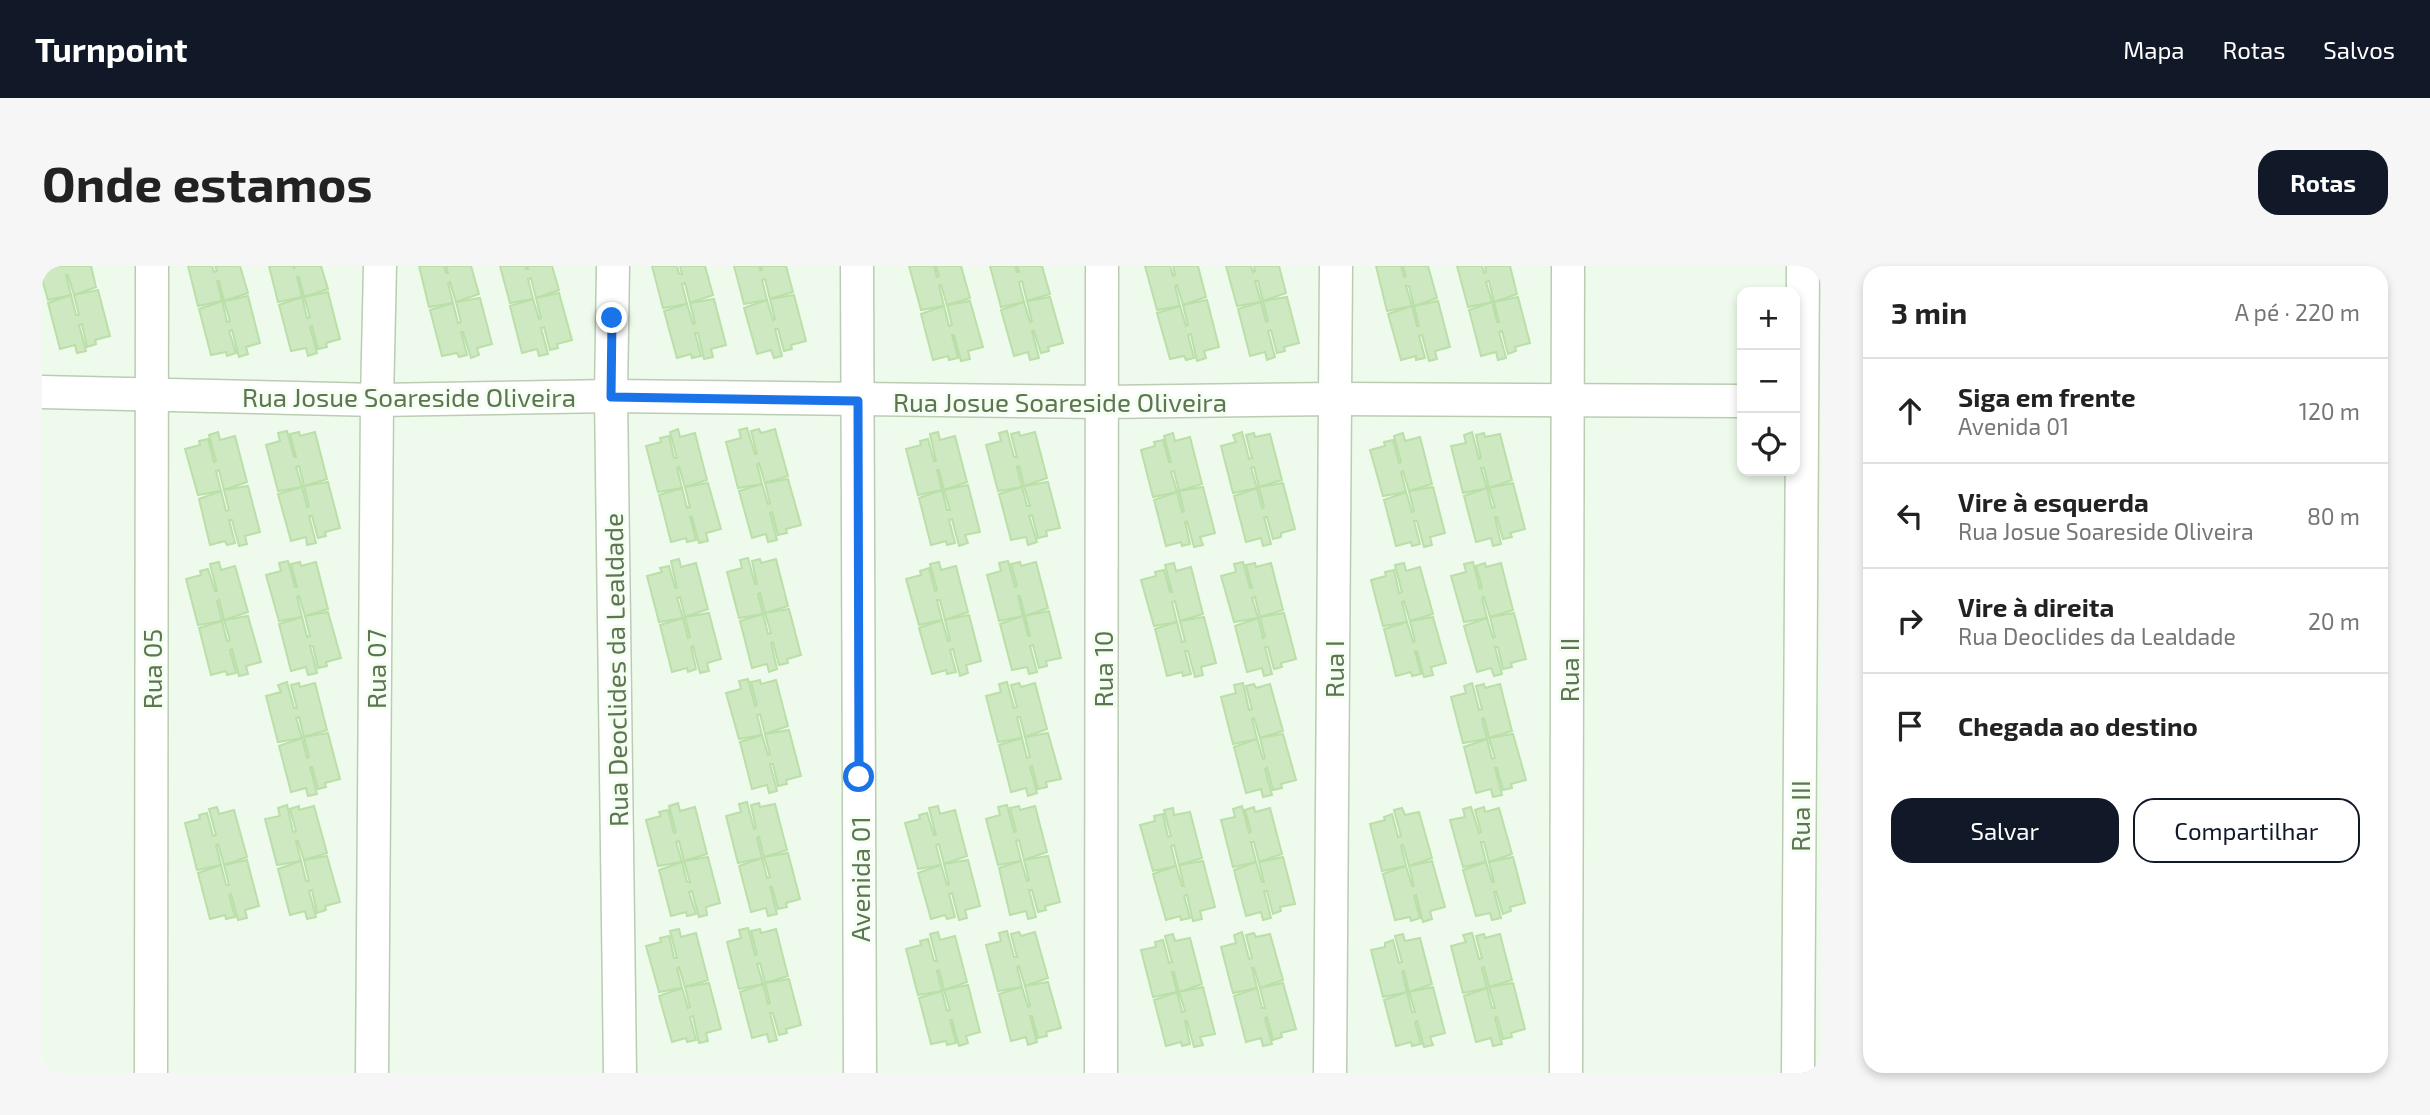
<!DOCTYPE html>
<html lang="pt">
<meta charset="utf-8">
<style>
body{margin:0;font-family:"Exo 2",sans-serif;background:#f6f6f6;color:#222}
.controls{position:absolute;right:21px;top:21px;display:grid;overflow:hidden;border-radius:14px;box-shadow:0 4px 10px #0003}
.controls button{width:63px;height:63px;display:grid;place-items:center;padding:0;border:0;border-bottom:2px solid #e0e0e0;background:#fff;color:#222;font:35px sans-serif}
.stop{position:absolute;width:21px;height:21px;margin:-16px;border:5px solid #1a73e8;border-radius:50%;background:#fff}
.stop.end{background:#1a73e8;border-color:#fff;box-shadow:0 2px 7px #0008}
.list{margin:0;padding:0;list-style:none}
h2{display:flex;justify-content:space-between;align-items:center;height:91px;margin:0;padding:0 28px;font-size:30px}
h2 small{font-size:23px;font-weight:400;color:#767676}
.list li{display:grid;grid-template-columns:46px 1fr auto;gap:21px;align-items:center;box-sizing:border-box;height:105px;padding:0 28px;border-top:2px solid #e0e0e0}
.list b{display:block;font-size:26px;white-space:nowrap}
.list p{margin:0;font-size:23px;white-space:nowrap;color:#767676}
.list em{font-size:23px;font-style:normal;color:#767676}
.actions{display:flex;gap:14px;padding:21px 28px}
.actions a{flex:1;padding:16px 0;border:2px solid #111827;border-radius:21px;text-align:center;font-size:24px;color:#111827}
.actions .main{background:#111827;color:#fff}
.icon{flex:none;width:38px;height:38px;fill:none;stroke:currentColor;stroke-width:2;stroke-linecap:round;stroke-linejoin:round}
.map{position:relative;flex:none;width:1779px;height:807px;overflow:hidden;border-radius:21px}
header{display:flex;align-items:center;gap:42px;box-sizing:border-box;height:98px;padding:0 35px;background:#111827;color:#fff}
header strong{font-size:33px}
nav{display:flex;gap:38px;margin-inline-start:auto;font-size:24px}
.intro{display:flex;align-items:center;justify-content:space-between;box-sizing:border-box;height:168px;padding:0 42px}
h1{margin:0;font-size:49px}
.button{padding:18px 32px;border-radius:21px;background:#111827;color:#fff;font-size:24px;font-weight:700}
main{display:flex;gap:42px;padding:0 42px}
aside{flex:1;background:#fff;border-radius:21px;box-shadow:0 4px 10px #0003}
.map>svg:first-child{display:block}
.building{fill:#cee9c1;stroke:#badfa8;stroke-width:2}
.lines{fill:none;stroke-linecap:round;stroke-linejoin:round}
.minor-casing{stroke:#bacdb2;stroke-width:35}
.minor{stroke:#fff;stroke-width:32}
.route{stroke:#1a73e8;stroke-width:9}
.labels{text-anchor:middle;dominant-baseline:central;stroke-width:6;stroke-linejoin:round;paint-order:stroke}
.street-label{font-size:26px;fill:#5d7551;stroke:#f4fef2}
</style>
<header>
<strong>Turnpoint</strong>
<nav><a>Mapa</a><a>Rotas</a><a>Salvos</a></nav>
</header>
<div class="intro"><h1>Onde estamos</h1><a class="button">Rotas</a></div>
<main>
<div class="map">
<svg width="1779" height="807" viewBox="0 0 1779 807">
<rect width="100%" height="100%" fill="#eefbec"/>
<g class="building">
<path d="M0,0H49L54,21L32,29L26,9H24L29,29L6,34L0,13Z"/>
<path d="M146,0H170L172,6L175,5L173,0H198L206,27L182,35L177,15H175L180,35L156,40Z"/>
<path d="M227,0H252V2L254,0H279L286,23L262,31L257,11H255L260,31L236,36Z"/>
<path d="M377,0H402L404,7H406L404,0H429L437,28L414,36L408,16L406,17L411,37L387,41Z"/>
<path d="M458,0H483L484,3H486L485,0H510L517,24L494,32L489,12L486,13L491,33L468,37Z"/>
<path d="M610,0H635L637,8H640L638,0H663L671,29L648,37L643,17L640,18L645,38L621,42Z"/>
<path d="M692,0H717L718,4H720L719,0H744L751,26L728,33L723,13L720,14L725,34L702,38Z"/>
<path d="M867,0H892L895,11L897,10L894,0H919L928,32L905,39L899,19L897,20L902,40L879,44Z"/>
<path d="M948,0H973L975,6H977L975,0H1000L1008,28L985,35L980,15L977,16L982,36L959,41Z"/>
<path d="M1103,0H1128L1131,10L1133,9L1131,0H1156L1164,31L1141,39L1135,19L1133,20L1138,40L1115,44Z"/>
<path d="M1184,0H1209L1211,6L1213,5L1212,0H1237L1244,27L1221,35L1216,15H1213L1219,36L1195,40Z"/>
<path d="M1334,0H1359L1362,11L1364,10L1361,0H1386L1395,32L1372,40L1367,20H1364L1370,40L1345,45Z"/>
<path d="M1415,0H1440L1442,7L1444,6L1443,0H1468L1475,28L1452,36L1447,15L1444,16L1450,36L1426,41Z"/>
<path d="M56,24L68,70L53,74L54,78L45,81L40,58L37,59L44,85L35,87L33,79L18,83L6,37L29,29L34,49H37L32,29Z"/>
<path d="M286,26L298,73L284,77L285,81L276,83L270,60L268,61L275,87L266,90L264,82L249,85L237,39L260,31L265,52L268,51L262,31Z"/>
<path d="M517,27L530,74L515,78L516,82L508,84L502,61L499,62L506,88L497,90L495,83L480,87L468,40L491,33L497,53L499,52L494,32Z"/>
<path d="M752,29L764,75L749,79L750,83L742,85L736,63H733L740,90L732,92L729,84L715,88L702,42L725,34L731,54L733,53L728,33Z"/>
<path d="M206,30L218,77L204,81L206,88L197,91L190,64L187,65L194,87L185,90L184,86L169,89L157,43L180,35L185,56L188,55L182,35Z"/>
<path d="M1008,31L1021,77L1006,81L1007,85L999,87L992,65H990L997,92L988,94L986,86L972,90L959,44L982,36L988,56L990,55L985,35Z"/>
<path d="M1245,31L1257,77L1242,81L1243,85L1235,87L1229,64L1226,65L1233,91L1225,94L1223,86L1208,90L1196,43L1219,36L1224,56L1226,55L1221,35Z"/>
<path d="M1476,31L1488,77L1473,81L1474,85L1466,88L1460,65L1457,66L1464,92L1456,94L1454,86L1439,90L1427,44L1450,36L1455,56H1457L1452,36Z"/>
<path d="M438,32L450,78L435,82L437,89L429,92L421,66H419L425,89L417,91L415,87L400,90L388,44L411,37L416,57L419,56L414,36Z"/>
<path d="M672,33L684,79L669,83L671,91L662,93L656,67H653L659,90L650,92L649,88L635,92L622,45L645,38L651,58L653,57L648,37Z"/>
<path d="M1165,34L1177,81L1162,85L1164,92L1155,95L1149,68L1146,69L1152,92L1144,94L1142,90L1128,93L1115,47L1138,40L1144,60L1146,59L1141,39Z"/>
<path d="M928,35L941,81L926,85L928,93L919,95L912,69H910L916,92L907,94L906,90L891,94L879,48L902,40L907,60L910,59L905,39Z"/>
<path d="M1396,35L1408,81L1393,85L1395,93L1387,95L1380,69L1377,70L1383,92L1374,94V90L1359,94L1346,48L1370,40L1375,60H1377L1372,40Z"/>
<path d="M705,162L713,188H715L709,165L717,163L719,167L733,163L746,210L723,217L717,197L715,198L720,218L696,222L684,176L699,172L697,164Z"/>
<path d="M636,163L638,171L653,167L665,214L643,221L637,201L635,202L640,222L616,226L604,180L619,176L618,172L627,170L632,192H635L628,166Z"/>
<path d="M245,165L252,191H254L248,168L257,166L258,170L273,166L285,213L262,220L257,200L254,201L260,221L236,225L224,179L238,175L236,167Z"/>
<path d="M965,165L972,191H975L969,168L977,166L978,170L993,166L1005,212L982,220L977,200L975,201L980,221L956,225L944,179L959,175L957,167Z"/>
<path d="M176,166L178,174L193,170L205,216L182,224L177,204L174,205L179,225L156,229L143,183L158,179L157,175L166,173L172,196L174,195L167,169Z"/>
<path d="M896,166L898,174L913,170L925,216L902,224L897,204H895L900,224L876,229L864,183L879,179L878,175L886,173L892,195H894L888,168Z"/>
<path d="M1200,166L1207,193L1210,192L1204,169L1212,167L1213,171L1228,168L1240,214L1217,221L1212,201L1209,202L1215,222L1191,227L1179,180L1194,176L1191,169Z"/>
<path d="M1430,166L1437,193L1439,192L1434,169L1442,167L1443,171L1458,168L1470,214L1447,222L1442,202H1439L1445,222L1421,227L1409,180L1424,177L1422,169Z"/>
<path d="M1131,167L1133,175L1148,171L1160,218L1137,225L1132,205L1129,206L1135,226L1111,231L1099,184L1113,180L1112,176L1121,174L1127,196H1129L1122,170Z"/>
<path d="M1361,167L1363,175L1378,171L1390,218L1367,225L1361,205L1359,206L1364,226L1341,230L1328,184L1343,180L1342,176L1351,174L1357,197L1359,196L1352,170Z"/>
<path d="M746,213L759,259L744,263L745,267L736,269L730,246L728,247L735,274L726,276L724,268L710,272L697,225L720,218L726,238L728,237L723,217Z"/>
<path d="M286,216L298,262L283,266L284,270L276,272L270,250H267L274,277L265,279L264,271L249,275L236,228L260,221L265,241L267,240L262,220Z"/>
<path d="M1006,216L1018,262L1004,265L1005,270L996,272L990,249L987,250L995,276L986,279L984,271L969,274L957,228L980,221L985,240H988L982,220Z"/>
<path d="M666,217L679,263L664,267L666,275L657,277L650,251H648L654,274L645,276L644,272L629,276L617,229L640,222L645,242L648,241L643,221Z"/>
<path d="M1241,217L1253,263L1239,267V271L1231,273L1225,251H1222L1229,278L1221,280L1219,272L1204,276L1192,230L1215,222L1220,242L1222,241L1217,221Z"/>
<path d="M1471,217L1483,263L1468,267L1470,271L1461,273L1455,251H1453L1459,278L1451,280L1449,272L1434,276L1422,230L1445,222L1450,242L1453,241L1447,222Z"/>
<path d="M926,219L938,266L923,269L926,277L917,280L910,253L907,254L913,277L905,279L904,275L889,279L877,232L900,224L905,244H908L902,224Z"/>
<path d="M206,220L218,266L203,270L205,278L197,280L190,254H187L193,277L185,279L183,275L168,279L157,233L179,225L184,245L187,244L182,224Z"/>
<path d="M1161,221L1173,267L1158,271L1161,279L1152,281L1145,255L1143,256L1148,278L1140,280L1139,276L1124,280L1112,234L1135,226L1140,246L1142,245L1137,225Z"/>
<path d="M1391,221L1403,267L1388,271L1390,279L1382,281L1375,255H1372L1378,278L1370,280L1369,276L1354,280L1342,234L1364,226L1370,246L1372,245L1367,225Z"/>
<path d="M706,292L713,318H715L710,295L718,293L719,297L734,293L746,340L723,347L718,327L716,328L721,348L697,352L685,306L700,302L698,294Z"/>
<path d="M637,293L639,301L654,297L666,343L643,351L638,331L635,332L641,352L617,356L605,310L620,306L618,302L627,300L633,322H635L629,295Z"/>
<path d="M246,295L253,321H255L249,298L258,296L259,300L274,296L286,343L263,350L257,330L255,331L260,351L237,355L224,309L239,305L237,297Z"/>
<path d="M966,295L973,321L975,320L969,298L978,296L979,300L994,296L1006,342L983,350L978,330H976L981,350L957,355L945,309L959,305L957,297Z"/>
<path d="M177,296L179,304L193,300L206,346L182,354L177,334L175,335L180,355L156,359L144,313L159,309L158,305L166,303L173,325H175L168,298Z"/>
<path d="M897,296L899,304L914,300L926,346L903,354L898,334H895L900,354L877,359L864,313L879,309L878,305L887,302L893,325L895,324L888,298Z"/>
<path d="M1201,296L1208,322H1210L1204,299L1213,297L1214,301L1229,297L1241,344L1218,351L1213,331L1210,332L1216,352L1192,356L1179,310L1194,306L1192,298Z"/>
<path d="M1431,296L1438,323L1440,322L1434,300L1443,297L1444,301L1459,297L1471,344L1448,351L1442,331L1440,332L1445,352L1422,356L1409,310L1424,306L1422,298Z"/>
<path d="M1132,297L1134,305L1149,301L1161,348L1138,355L1133,335L1130,336L1135,356L1112,360L1099,314L1114,310L1113,306L1122,304L1128,326H1130L1123,299Z"/>
<path d="M1362,297L1364,305L1378,301L1391,348L1368,355L1362,335L1360,336L1365,356L1341,360L1329,314L1344,310L1343,306L1352,304L1357,327L1360,326L1353,299Z"/>
<path d="M747,343L759,389L745,393L746,397L737,399L731,376L729,377L735,403L727,406L725,398L710,402L698,355L721,348L726,368L729,367L723,347Z"/>
<path d="M1007,345L1019,392L1004,395L1005,400L997,402L991,379L988,380L995,406L987,408L985,401L970,404L958,358L981,350L986,370H988L983,350Z"/>
<path d="M286,346L299,392L284,396L285,400L276,402L271,380H268L275,407L266,409L264,401L249,405L237,358L260,351L265,371L268,370L263,350Z"/>
<path d="M667,347L679,393L665,397L667,405L658,407L651,380L649,381L654,403L646,406L645,402L630,406L618,359L641,352L646,372L648,371L643,351Z"/>
<path d="M1242,347L1254,393L1239,397L1240,401L1232,403L1226,381H1223L1230,408L1222,410L1220,402L1205,406L1193,360L1216,352L1221,372L1223,371L1218,351Z"/>
<path d="M1472,347L1484,393L1469,397L1470,401L1461,403L1456,381H1453L1460,408L1452,410L1449,402L1435,406L1422,360L1445,352L1451,372L1453,371L1448,351Z"/>
<path d="M927,349L939,395L924,399L926,407L918,410L911,383L908,384L914,406L905,408L904,404L890,408L877,362L900,354L906,375L908,374L903,354Z"/>
<path d="M206,350L219,396L204,400L206,408L197,410L190,383L188,384L194,407L185,409L184,405L169,409L157,362L180,355L185,375L188,374L182,354Z"/>
<path d="M1162,351L1174,397L1159,401L1161,409L1153,411L1146,385H1143L1149,408L1141,410L1140,406L1125,410L1113,363L1135,356L1140,376L1143,375L1138,355Z"/>
<path d="M1391,351L1404,397L1389,401L1391,409L1382,411L1375,385H1373L1379,408L1370,410L1369,406L1354,410L1342,363L1365,356L1371,376L1373,375L1368,355Z"/>
<path d="M706,413L713,440L715,439L709,416L718,414L719,418L734,414L746,460L723,468L718,448L715,449L720,469L697,473L684,427L699,423L697,415Z"/>
<path d="M245,416L252,442H255L249,419L257,417L258,421L273,417L285,464L262,471L257,451L254,452L260,472L236,476L224,430L239,426L236,419Z"/>
<path d="M965,416L972,442L975,441L969,419L977,417L979,421L993,417L1005,463L983,471L978,451H975L980,472L956,476L944,430L959,426L957,418Z"/>
<path d="M1201,417L1207,444L1210,443L1204,420L1212,418L1214,422L1228,418L1241,465L1218,472L1212,452L1210,453L1215,473L1191,478L1179,431L1194,427L1192,419Z"/>
<path d="M1430,417L1437,444L1440,443L1434,420L1442,418L1443,422L1458,418L1470,465L1447,472L1442,452L1440,453L1445,473L1421,477L1409,431L1424,427L1422,420Z"/>
<path d="M747,464L759,510L744,514L745,518L736,520L731,498H728L735,525L727,527L725,519L710,523L698,476L720,469L726,489L728,488L723,468Z"/>
<path d="M286,467L298,513L283,517L284,521L276,523L270,501H268L275,528L266,530L264,522L249,526L237,480L260,472L265,492L267,491L262,471Z"/>
<path d="M1006,467L1019,513L1004,516L1005,521L996,523L990,500L988,501L995,527L986,530L984,522L969,526L957,479L980,472L985,492L988,491L983,471Z"/>
<path d="M1241,468L1254,514L1239,518L1240,522L1231,524L1225,502L1223,503L1230,529L1221,531L1219,523L1204,527L1192,481L1215,473L1221,493L1223,492L1218,472Z"/>
<path d="M1471,468L1484,514L1469,518L1470,522L1461,524L1455,502H1453L1460,529L1451,531L1449,523L1434,527L1422,481L1445,473L1450,493L1453,492L1447,472Z"/>
<path d="M705,536L712,563L714,562L709,539L717,537L718,541L733,538L745,584L722,591L717,571L715,572L720,592L696,597L684,550L699,546L697,538Z"/>
<path d="M636,537L638,545L653,541L665,588L642,595L637,575L634,576L640,596L616,600L604,554L619,550L617,546L626,544L632,567L634,566L627,540Z"/>
<path d="M245,539L251,566L254,565L248,543L257,540V544L272,540L285,587L262,594L256,575H254L259,595L235,599L223,553L238,550L236,542Z"/>
<path d="M965,539L972,566L974,565L968,542L977,540L978,544L993,540L1005,586L982,594L977,574L974,575L979,595L956,599L944,553L958,549L956,541Z"/>
<path d="M896,540L898,548L913,544L925,590L902,598L897,578L894,579L899,599L876,603L863,557L878,553L877,549L885,547L892,569H894L887,542Z"/>
<path d="M1200,540L1207,567L1209,566L1203,544L1212,541L1213,546L1228,542L1240,588L1217,596L1212,576H1209L1214,596L1191,601L1179,554L1193,551L1191,543Z"/>
<path d="M175,541L177,548L192,544L205,591L182,599L176,578L174,579L179,599L155,604L143,557L158,553L157,549L165,547L171,570L174,569L167,543Z"/>
<path d="M1429,541L1437,567L1439,566L1433,544L1442,541L1443,546L1457,542L1470,588L1447,596L1442,576H1439L1444,596L1421,601L1408,554L1423,551L1421,543Z"/>
<path d="M1131,542L1132,549L1148,546L1160,592L1137,599L1132,579L1129,580L1134,600L1111,605L1098,559L1113,555L1112,550L1121,548L1126,571L1129,570L1122,544Z"/>
<path d="M1360,542L1363,549L1377,546L1390,592L1367,600L1361,579L1359,580L1364,600L1340,605L1328,558L1343,554L1342,551L1350,548L1356,571L1359,570L1352,544Z"/>
<path d="M746,587L758,633L744,637L745,641L736,643L730,621H728L735,648L726,650L724,642L709,646L697,600L720,592L725,612L728,611L722,591Z"/>
<path d="M285,590L298,636L283,640L284,644L275,647L270,624L267,625L274,651L265,653L263,645L248,649L236,603L259,595L264,615H267L262,594Z"/>
<path d="M1006,590L1018,636L1003,640L1004,644L996,646L990,624H987L994,651L986,653L984,645L968,649L957,602L979,595L985,615L987,614L982,594Z"/>
<path d="M666,591L678,637L664,641L665,649L657,651L650,625L647,626L654,648L645,650L644,646L629,650L617,604L640,596L645,616H648L642,595Z"/>
<path d="M1241,591L1253,638L1238,641L1239,645L1231,648L1225,625H1222L1229,652L1221,654L1219,646L1204,650L1192,604L1214,596L1220,616H1222L1217,596Z"/>
<path d="M1471,591L1483,637L1468,641L1469,645L1461,648L1454,625L1452,626L1459,652L1450,654L1448,647L1434,650L1421,604L1444,596L1450,616H1452L1447,596Z"/>
<path d="M205,594L217,640L203,644L205,652L196,654L189,628L187,629L193,651L184,653L183,649L168,653L156,607L179,599L184,619H187L182,599Z"/>
<path d="M926,594L938,640L923,644L925,652L917,654L910,627L907,628L913,651L905,653L903,649L889,653L876,607L899,599L905,619L907,618L902,598Z"/>
<path d="M1161,595L1173,641L1158,645L1160,653L1151,655L1145,629L1142,630L1148,652L1139,654L1138,650L1124,654L1111,608L1134,600L1140,620H1142L1137,599Z"/>
<path d="M1390,595L1403,641L1388,645L1390,653L1381,656L1374,629L1372,630L1378,652L1369,655L1368,651L1353,654L1341,608L1364,600L1370,620H1372L1367,600Z"/>
<path d="M706,662L713,689L715,688L709,665L718,663L719,667L734,663L746,710L723,717L718,697L715,698L721,718L697,723L685,676L699,672L697,664Z"/>
<path d="M637,663L639,671L654,667L666,714L643,721L637,701L635,702L640,722L617,726L604,680L619,676L618,672L627,670L632,692H635L628,665Z"/>
<path d="M965,665L972,691H975L969,668L977,666L979,670L993,666L1006,712L983,720L977,700L975,701L980,721L956,725L944,679L959,675L957,667Z"/>
<path d="M896,666L898,674L913,670L925,716L902,724L897,704L895,705L900,725L876,729L864,683L879,679L878,675L886,673L892,695H895L888,668Z"/>
<path d="M1200,666L1207,693L1210,692L1204,669L1212,667L1214,671L1228,668L1241,714L1218,722L1212,702H1210L1215,722L1191,727L1179,681L1194,677L1192,669Z"/>
<path d="M1430,667L1437,693L1440,692L1434,670L1442,668L1443,672L1458,668L1470,714L1447,721L1442,701L1440,702L1445,722L1421,727L1409,680L1424,676L1421,669Z"/>
<path d="M1131,668L1133,675L1148,672L1160,718L1137,726L1132,706H1130L1135,726L1111,731L1099,684L1114,681L1113,676L1121,674L1127,697L1130,696L1123,670Z"/>
<path d="M1361,668L1363,675L1378,672L1390,718L1367,726L1362,705L1360,706L1365,726L1341,731L1329,684L1343,681V677L1351,674L1357,697L1360,696L1353,670Z"/>
<path d="M747,713L759,759L744,763L745,767L737,769L731,747H728L735,774L727,776L725,768L710,772L698,726L721,718L726,738L728,737L723,717Z"/>
<path d="M1006,716L1019,762L1004,766L1005,770L996,772L990,750H988L995,776L986,779L984,771L969,775L957,728L980,721L986,741L988,740L983,720Z"/>
<path d="M667,717L679,763L664,767L666,775L657,777L651,750L648,751L654,774L645,776L644,772L630,776L617,730L640,722L646,742L648,741L643,721Z"/>
<path d="M1241,717L1254,763L1239,767L1240,771L1231,774L1225,751L1223,752L1230,778L1221,780L1219,772L1204,776L1192,730L1215,722L1220,742H1223L1218,722Z"/>
<path d="M1471,717L1483,763L1469,767L1470,771L1461,773L1455,751L1453,752L1460,778L1451,780L1449,772L1434,776L1422,730L1445,722L1450,742H1453L1447,721Z"/>
<path d="M926,719L938,766L924,770L926,777L917,780L910,754H908L914,777L905,779L904,775L889,778L877,732L900,725L905,745L908,744L902,724Z"/>
<path d="M1161,721L1173,768L1158,771L1161,779L1152,781L1145,755H1143L1148,778L1140,780L1139,776L1124,780L1112,734L1135,726L1140,746L1143,745L1137,726Z"/>
<path d="M1391,721L1403,767L1388,771L1391,779L1382,781L1375,755L1373,756L1379,778L1370,780L1369,776L1354,780L1342,734L1365,726L1370,746H1373L1367,726Z"/>
</g>
<g class="lines">
<g class="minor-casing">
<g id="minor">
<path d="M571,0L569,130L578,807"/>
<path d="M815,0L818,807"/>
<path d="M0,126L335,134L569,130L1061,136L1293,133L1700,135"/>
<path d="M109,807L110,0"/>
<path d="M330,807L335,134L338,0"/>
<path d="M1059,807L1060,0"/>
<path d="M1288,807L1294,0"/>
<path d="M1524,807L1526,0"/>
<path d="M1756,807L1761,0"/>
</g>
</g>
<use href="#minor" class="minor"/>
</g>
<g class="lines">
<path class="route" d="M570,52L569,131L816,135L817,511"/>
</g>
<g class="labels">
<g class="street-label">
<text x="367" y="130">Rua Josue Soareside Oliveira</text>
<text x="1018" y="135">Rua Josue Soareside Oliveira</text>
<text transform="translate(109 403) rotate(-90)">Rua 05</text>
<text transform="translate(333 403) rotate(-90)">Rua 07</text>
<text transform="translate(1060 403) rotate(-90)">Rua 10</text>
<text transform="translate(1291 403) rotate(-90)">Rua I</text>
<text transform="translate(573 404) rotate(-91)">Rua Deoclides da Lealdade</text>
<text transform="translate(1526 404) rotate(-90)">Rua II</text>
<text transform="translate(1757 550) rotate(-90)">Rua III</text>
<text transform="translate(817 613) rotate(-90)">Avenida 01</text>
</g>
</g>
</svg>
<div class="controls">
<button>+</button>
<button>−</button>
<button><svg class="icon" aria-label="locate" viewBox="0 0 24 24"><circle cx="12" cy="12" r="6"/><path d="M12 2v4M12 18v4M2 12h4M18 12h4"/></svg></button>
</div>
<div class="stop" style="left:817px;top:511px"></div>
<div class="stop end" style="left:570px;top:52px"></div>
</div>
<aside>
<h2>3 min<small>A pé · 220 m</small></h2>
<ul class="list">
<li><svg class="icon" aria-label="ahead" viewBox="0 0 24 24"><path d="M12 20V5M6 11l6-6 6 6"/></svg><div><b>Siga em frente</b><p>Avenida 01</p></div><em>120 m</em></li>
<li><svg class="icon" aria-label="left" viewBox="0 0 24 24"><path d="M17 20v-9H6M10 6l-5 5 5 5"/></svg><div><b>Vire à esquerda</b><p>Rua Josue Soareside Oliveira</p></div><em>80 m</em></li>
<li><svg class="icon" aria-label="right" viewBox="0 0 24 24"><path d="M7 20v-9h11M14 6l5 5-5 5"/></svg><div><b>Vire à direita</b><p>Rua Deoclides da Lealdade</p></div><em>20 m</em></li>
<li><svg class="icon" aria-label="arrive" viewBox="0 0 24 24"><path d="M6 21V4h12l-3 4 3 4H6"/></svg><div><b>Chegada ao destino</b></div></li>
</ul>
<div class="actions"><a class="main">Salvar</a><a>Compartilhar</a></div>
</aside>
</main>
